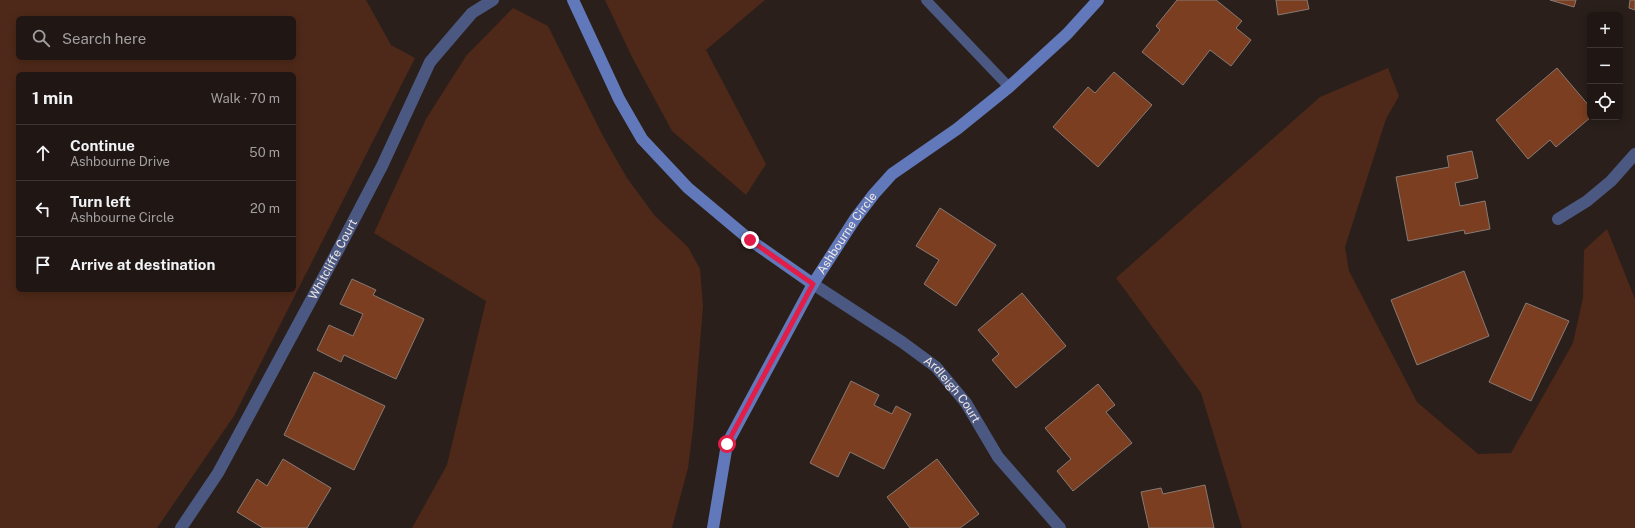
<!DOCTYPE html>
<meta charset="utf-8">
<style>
body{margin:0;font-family:"Public Sans",sans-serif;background:#2d2422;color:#f1f3f6}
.controls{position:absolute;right:12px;top:12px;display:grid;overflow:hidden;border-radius:6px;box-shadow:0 2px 10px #0003}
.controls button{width:36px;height:36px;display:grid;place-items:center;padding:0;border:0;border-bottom:1px solid #3d3634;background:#201714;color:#f1f3f6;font:20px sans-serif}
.stop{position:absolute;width:12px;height:12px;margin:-9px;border:3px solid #e11d48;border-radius:50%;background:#fff}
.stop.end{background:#e11d48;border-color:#fff;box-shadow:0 1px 4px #0008}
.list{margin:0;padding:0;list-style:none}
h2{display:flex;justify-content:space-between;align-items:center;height:52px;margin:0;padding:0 16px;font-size:17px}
h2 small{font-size:13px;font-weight:400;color:#a29fa0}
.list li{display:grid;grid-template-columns:26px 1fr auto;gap:12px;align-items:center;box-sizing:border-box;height:56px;padding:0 16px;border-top:1px solid #3d3634}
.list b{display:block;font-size:15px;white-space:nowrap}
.list p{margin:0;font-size:13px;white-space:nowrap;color:#a29fa0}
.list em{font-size:13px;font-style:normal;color:#a29fa0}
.icon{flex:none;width:22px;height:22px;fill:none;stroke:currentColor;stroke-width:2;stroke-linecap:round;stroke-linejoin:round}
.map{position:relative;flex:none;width:1635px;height:528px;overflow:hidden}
.search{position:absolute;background:#201714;box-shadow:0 2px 10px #0003;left:16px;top:16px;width:280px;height:44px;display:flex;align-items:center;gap:10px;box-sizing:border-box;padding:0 14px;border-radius:6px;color:#a29fa0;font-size:15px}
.panel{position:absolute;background:#201714;box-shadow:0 2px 10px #0003;left:16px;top:72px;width:280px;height:220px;border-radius:6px}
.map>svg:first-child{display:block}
.green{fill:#4e2919;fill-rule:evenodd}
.building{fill:#7b3e21;stroke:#887a74}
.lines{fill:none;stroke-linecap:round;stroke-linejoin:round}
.lane{stroke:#4b5982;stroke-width:10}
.street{stroke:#4b5982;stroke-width:12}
.secondary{stroke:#6178ba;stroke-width:12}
.route{stroke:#e11d48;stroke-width:5}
.labels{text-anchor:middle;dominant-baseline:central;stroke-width:4;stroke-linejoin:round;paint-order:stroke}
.street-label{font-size:12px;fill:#efe7e4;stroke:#0f0a08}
</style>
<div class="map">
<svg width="1635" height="528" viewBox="0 0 1635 528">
<rect width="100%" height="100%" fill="#2a1f1a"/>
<g class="green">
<path d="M0,0H366L391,45L415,58L234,416L157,528H0ZM18,18H294V58H18ZM18,74H294V290H18Z"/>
<path d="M605,0H765L706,50L766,164L746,195L672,131L632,57Z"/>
<path d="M513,8L548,26L603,136L627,178L655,216L688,247L700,269L703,306L693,429L688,468L672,528H412L447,465L486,301L374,233L426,119L466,56Z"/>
<path d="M1388,68L1399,96L1386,119L1345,247L1349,271L1417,402L1478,454L1511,453L1573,343L1583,298L1584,250L1607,229L1635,299V528H1242L1201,393L1116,278L1320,97Z"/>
</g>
<g class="building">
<path d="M1177,0H1216L1242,21L1236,28L1251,40L1231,66L1210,50L1183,85L1142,52L1160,30L1156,26Z"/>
<path d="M1276,0H1307L1309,9L1278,15Z"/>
<path d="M1550,0H1576L1574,7Z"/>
<path d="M1630,0H1635V10L1629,8Z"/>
<path d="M1557,68L1590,107V117H1591L1556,147L1550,140L1528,159L1496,120Z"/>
<path d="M1114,72L1152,105L1098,167L1053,127L1088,87L1095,93Z"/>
<path d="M1472,151L1478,178L1455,183L1460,206L1485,201L1490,229L1465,234L1464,230L1408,241L1396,177L1449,167L1447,156Z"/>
<path d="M940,208L996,245L956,306L924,284L939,260L916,246Z"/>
<path d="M1464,271L1489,336L1417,365L1391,300Z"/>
<path d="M352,279L376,290L373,295L424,319L396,379L344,355L341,362L317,350L329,325L353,336L363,314L340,304Z"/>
<path d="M1022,293L1066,346L1016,388L992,360L999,354L978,330Z"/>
<path d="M1526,303L1569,321L1531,401L1489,382Z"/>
<path d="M314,372L385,406L354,470L284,435Z"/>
<path d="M851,381L879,395L874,405L892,414L896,406L911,414L884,469L850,452L838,477L810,463Z"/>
<path d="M1098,384L1115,405L1106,412L1132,443L1073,491L1057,471L1071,459L1045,428Z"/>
<path d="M283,459L331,488L307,528H263L237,512L257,479L267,486Z"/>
<path d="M937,459L979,514L960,528H910L887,497Z"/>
<path d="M1205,485L1214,528H1149L1141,492L1161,488L1163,494Z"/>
</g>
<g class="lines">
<path class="lane" d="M926,0L1009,87"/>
<g class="street">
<path d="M1558,219L1587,201L1611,181L1635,154"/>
<path id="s1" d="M813,284L902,342L936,367L966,403L998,457L1060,528"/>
<path id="s2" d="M181,528L218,473L336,254L382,166L430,62L472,13L493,0"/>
</g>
<g class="secondary">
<path d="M573,0L619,99L642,139L688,188L750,240L813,284"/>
<path id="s3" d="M713,528L727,444L813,284L855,219L874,194L892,174L957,129L1009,87L1067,34L1098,0"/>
</g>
</g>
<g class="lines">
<path class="route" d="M727,444L813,284L750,240"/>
</g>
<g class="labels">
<g class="street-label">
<text stroke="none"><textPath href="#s3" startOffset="328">Ashbourne Circle</textPath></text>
<text stroke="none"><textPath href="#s2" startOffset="309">Whitcliffe Court</textPath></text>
<text stroke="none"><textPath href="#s1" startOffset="176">Ardleigh Court</textPath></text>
</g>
</g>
</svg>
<div class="controls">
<button>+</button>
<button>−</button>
<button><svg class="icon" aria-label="locate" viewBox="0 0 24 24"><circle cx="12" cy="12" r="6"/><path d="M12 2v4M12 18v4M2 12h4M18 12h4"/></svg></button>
</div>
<div class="stop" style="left:727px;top:444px"></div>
<div class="stop end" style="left:750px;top:240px"></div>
<div class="search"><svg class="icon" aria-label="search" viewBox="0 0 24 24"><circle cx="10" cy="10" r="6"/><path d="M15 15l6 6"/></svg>Search here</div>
<section class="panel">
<h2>1 min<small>Walk · 70 m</small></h2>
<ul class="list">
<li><svg class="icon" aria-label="ahead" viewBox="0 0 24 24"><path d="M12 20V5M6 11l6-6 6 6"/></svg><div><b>Continue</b><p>Ashbourne Drive</p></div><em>50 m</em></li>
<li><svg class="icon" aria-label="left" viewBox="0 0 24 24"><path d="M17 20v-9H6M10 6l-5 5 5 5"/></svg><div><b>Turn left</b><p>Ashbourne Circle</p></div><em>20 m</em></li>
<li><svg class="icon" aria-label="arrive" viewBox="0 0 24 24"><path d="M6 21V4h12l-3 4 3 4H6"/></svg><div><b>Arrive at destination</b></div></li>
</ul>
</section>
</div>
